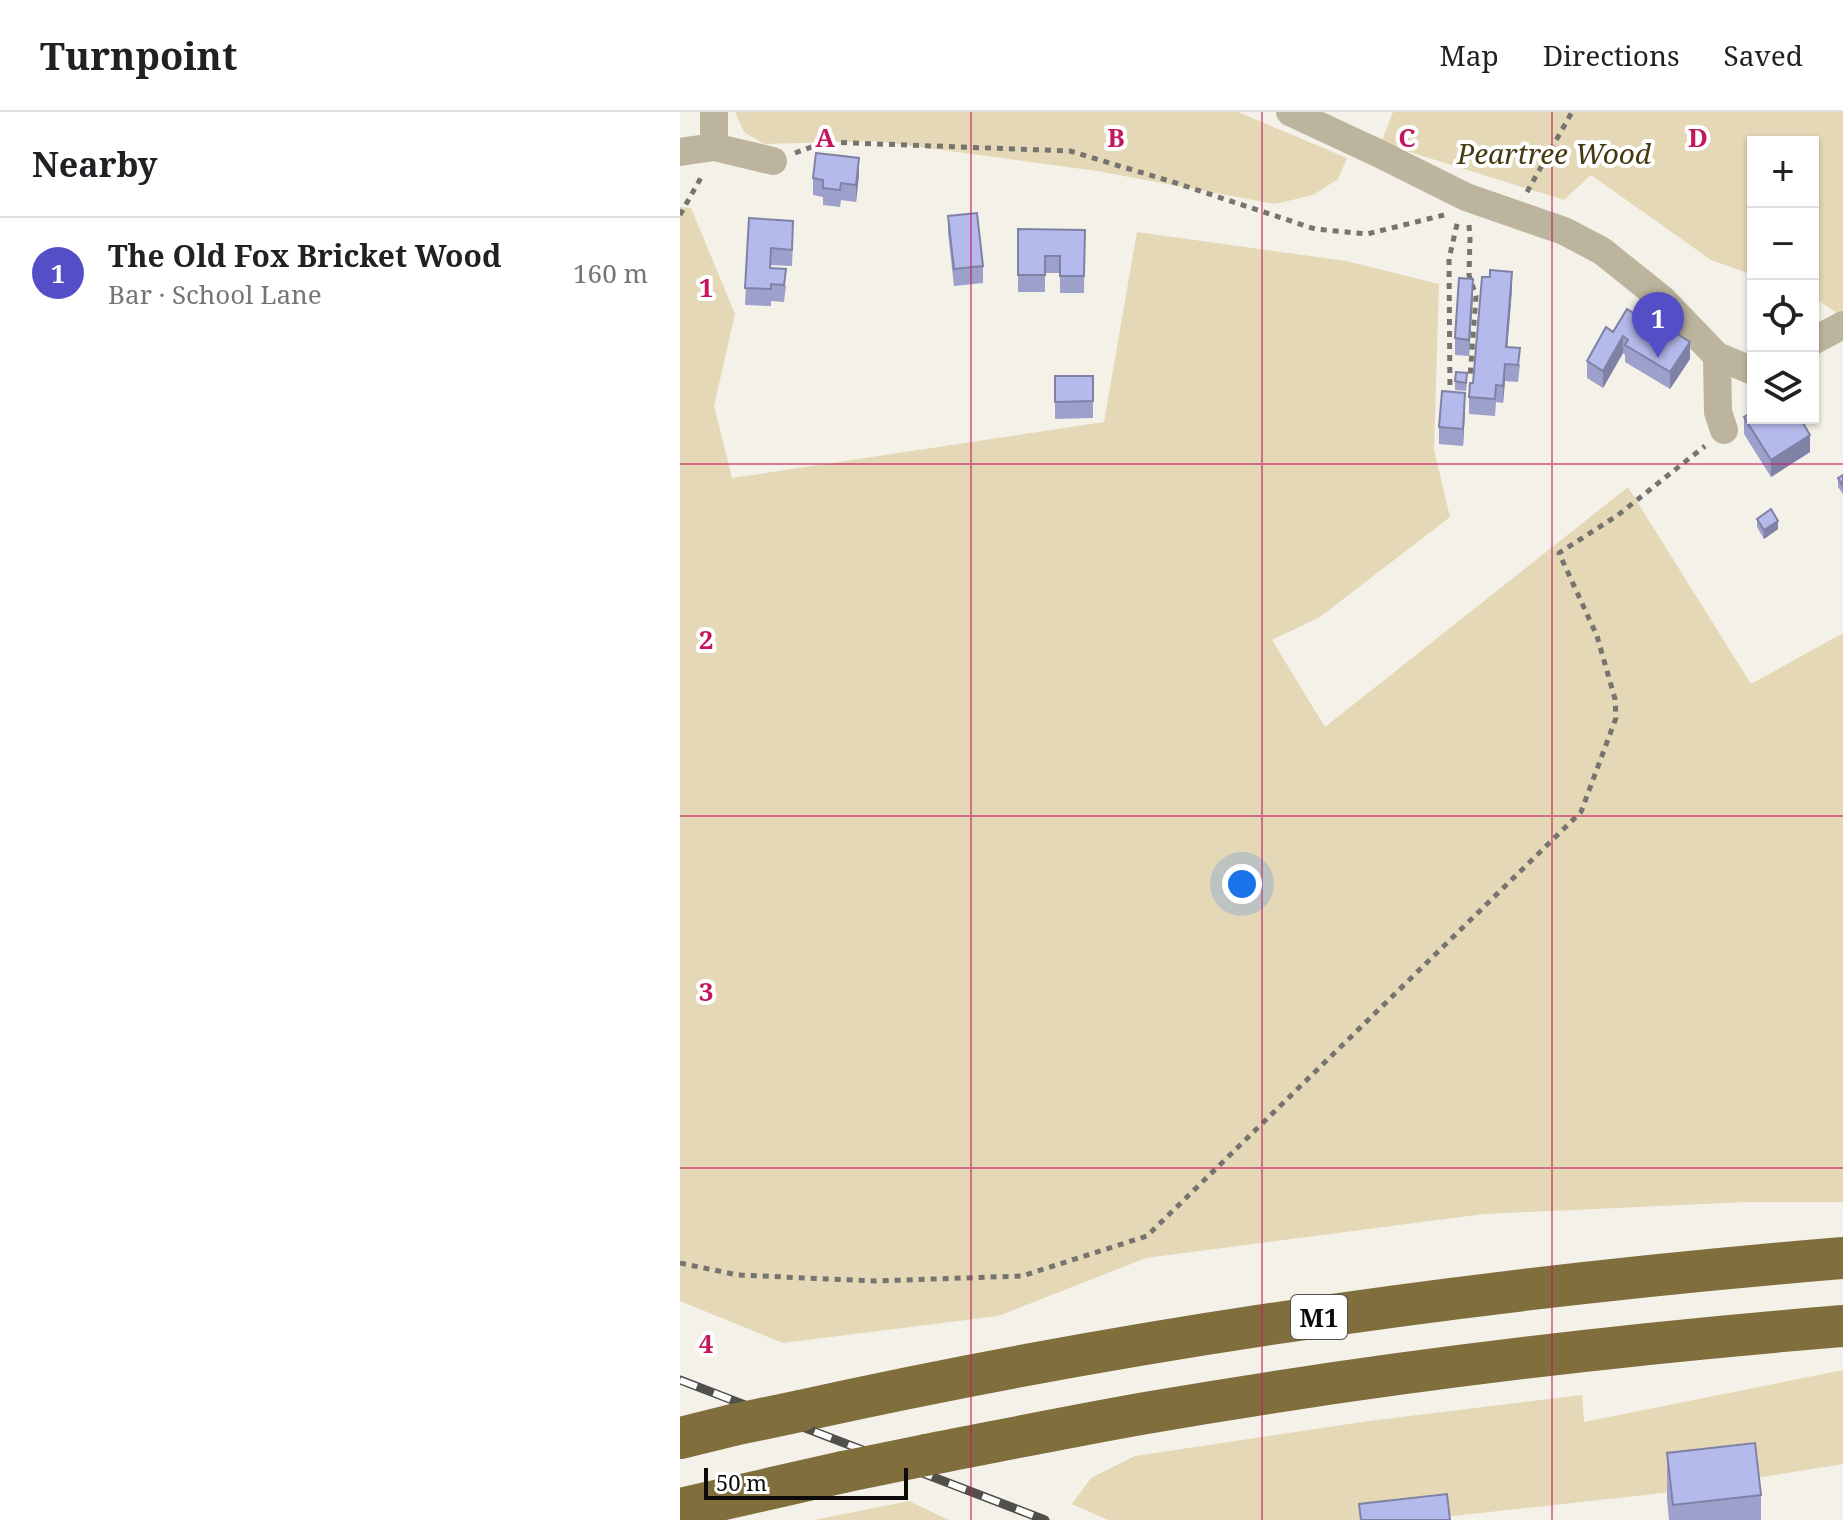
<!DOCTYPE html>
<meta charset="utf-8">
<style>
body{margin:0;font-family:"Noto Serif",serif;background:#f6f6f6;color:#202124}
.controls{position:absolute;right:24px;top:24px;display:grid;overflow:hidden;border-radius:0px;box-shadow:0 2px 6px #0004}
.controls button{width:72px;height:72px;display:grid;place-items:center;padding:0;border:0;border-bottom:2px solid #e0e0e0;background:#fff;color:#202124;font:40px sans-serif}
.scale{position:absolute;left:24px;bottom:20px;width:204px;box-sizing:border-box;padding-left:8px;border:4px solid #0c0b09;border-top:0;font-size:22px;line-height:28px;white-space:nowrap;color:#0c0b09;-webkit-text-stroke:6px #fff;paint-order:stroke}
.you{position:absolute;left:562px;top:772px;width:28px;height:28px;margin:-20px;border:6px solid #fff;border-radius:50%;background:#1a73e8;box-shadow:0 0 0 12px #1a73e833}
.badge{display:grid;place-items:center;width:52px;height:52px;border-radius:50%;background:#554fc7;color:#fff;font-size:26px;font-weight:700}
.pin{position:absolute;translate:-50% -66px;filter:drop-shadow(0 2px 4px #0008)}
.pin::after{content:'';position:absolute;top:42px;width:28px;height:24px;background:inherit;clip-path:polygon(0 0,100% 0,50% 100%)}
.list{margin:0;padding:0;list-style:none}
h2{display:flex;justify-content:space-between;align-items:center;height:104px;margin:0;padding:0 32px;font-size:34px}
h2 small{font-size:26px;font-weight:400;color:#757577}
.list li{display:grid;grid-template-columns:52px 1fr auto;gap:24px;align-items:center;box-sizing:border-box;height:112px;padding:0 32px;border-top:2px solid #e0e0e0}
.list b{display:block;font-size:30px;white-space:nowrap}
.list p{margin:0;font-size:26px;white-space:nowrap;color:#757577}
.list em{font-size:26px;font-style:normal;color:#757577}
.icon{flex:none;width:44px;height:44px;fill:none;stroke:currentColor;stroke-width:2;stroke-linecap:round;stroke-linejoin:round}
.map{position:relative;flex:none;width:1163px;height:1408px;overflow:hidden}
header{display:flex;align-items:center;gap:48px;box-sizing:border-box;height:112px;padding:0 40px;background:#fff;border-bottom:2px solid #e0e0e0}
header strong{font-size:38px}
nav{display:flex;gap:44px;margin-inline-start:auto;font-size:28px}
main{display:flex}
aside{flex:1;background:#fff}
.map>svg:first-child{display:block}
.green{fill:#e5d8b7}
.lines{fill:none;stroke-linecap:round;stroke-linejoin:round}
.path{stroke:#76746f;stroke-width:5;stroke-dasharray:6 6;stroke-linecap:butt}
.minor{stroke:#bdb49e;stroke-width:28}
.highway{stroke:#806e3d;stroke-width:42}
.rail-casing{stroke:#514f4c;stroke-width:9}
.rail{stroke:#fff;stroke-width:6;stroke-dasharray:18;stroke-linecap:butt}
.highway-bridge{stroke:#806e3d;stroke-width:42}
.wall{fill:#9ca0cb}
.shaded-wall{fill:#7f82a5}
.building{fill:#b5baec;stroke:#7f82a5;stroke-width:2}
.grid{fill:none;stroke:#c2185b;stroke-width:2;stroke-opacity:0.55}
.labels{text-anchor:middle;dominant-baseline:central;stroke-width:8;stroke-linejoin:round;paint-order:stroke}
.shield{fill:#fff;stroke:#555453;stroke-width:2}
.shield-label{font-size:26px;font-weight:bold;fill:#0c0b09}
.park-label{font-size:28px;font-style:italic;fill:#473910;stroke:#fff}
.grid-label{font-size:26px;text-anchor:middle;font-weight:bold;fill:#c2185b;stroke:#fff;stroke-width:8;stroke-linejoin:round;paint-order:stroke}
</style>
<header>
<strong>Turnpoint</strong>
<nav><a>Map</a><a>Directions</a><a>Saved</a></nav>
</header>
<main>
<aside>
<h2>Nearby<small></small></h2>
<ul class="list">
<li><span class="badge">1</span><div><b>The Old Fox Bricket Wood</b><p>Bar · School Lane</p></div><em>160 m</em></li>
</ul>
</aside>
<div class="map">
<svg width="1163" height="1408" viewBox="0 0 1163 1408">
<rect width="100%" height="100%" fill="#f4f1e9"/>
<g class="green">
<path d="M55,0H558L667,46L658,67L633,83L595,92L417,59L196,29L84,32L64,20Z"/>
<path d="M713,0H1163V205L1133,185V30H1073V163L1031,148L911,63L884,88L701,31Z"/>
<path d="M0,95L11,96L55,202L34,294L52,366L424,310L457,120L666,149L759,172L754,338L770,405L640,505L592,528L645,615L948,375L1071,572L1163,521V1090H1067L804,1102L466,1146L318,1204L103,1231L0,1189Z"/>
<path d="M1163,1258V1352L983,1381L737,1408H428L392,1392L411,1366L455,1344L689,1309L902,1283L904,1310Z"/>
<path d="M229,1389L269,1408H134Z"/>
</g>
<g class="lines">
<g class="path">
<path d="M115,41L145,30L390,39L496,71L635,117L687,122L764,103"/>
<path d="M847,80L892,0"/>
<path d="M0,103L23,62"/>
<path d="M789,113L790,126L789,163L796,184L790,265"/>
<path d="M770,285L769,147L778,108"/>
<path d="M0,1151L58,1163L195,1169L342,1164L467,1124L901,700L936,606L935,587L917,524L879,441L938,403L1025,334"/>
</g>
<g class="minor">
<path d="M610,0L700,42L786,85L884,119L922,139L982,187L1037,244L1073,259"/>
<path d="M34,35V0"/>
<path d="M0,40L34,35L93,49"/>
<path d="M1133,229L1163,213"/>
<path d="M1037,244L1038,300L1044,318"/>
</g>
<g class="highway">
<path d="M120,1299C463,1223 812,1175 1163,1146"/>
<path d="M0,1326L53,1313"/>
<path d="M246,1343C319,1329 392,1314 466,1301C697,1261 930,1233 1163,1214"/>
<path d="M0,1397L163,1360"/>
</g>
<g class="rail-casing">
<path id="rail" d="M0,1268L365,1408"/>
</g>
<use href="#rail" class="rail"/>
<g class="highway-bridge">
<path d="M53,1313L120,1299"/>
<path d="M163,1360L246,1343"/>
</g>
</g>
<g class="wall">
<path d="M179,63L176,90L161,88L160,95L143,93V85L133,83V66Z"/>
<path d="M268,104L303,154V171L274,174L268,121Z"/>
<path d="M69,106L113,126L112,154L91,153V156L106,174L104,190L91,189V194L65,193Z"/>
<path d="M338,117L405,118L404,181H380V161H365V180H338Z"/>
<path d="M832,177L827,235L840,253L838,270L825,269L823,291L816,290L815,304L789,302V285L793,271Z"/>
<path d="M793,184L789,244L775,243V226Z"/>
<path d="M933,220L1010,247L990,277L945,250V243L943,241L923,276L907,266V249Z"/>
<path d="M375,264H413V306L375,307Z"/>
<path d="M775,269H787L786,279L775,278Z"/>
<path d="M785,298L783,334L759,332V315Z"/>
<path d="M1064,305L1130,340L1091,365L1064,322Z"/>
<path d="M1163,363V382L1158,375V366Z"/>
<path d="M1077,407L1098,417L1084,427L1077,415Z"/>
<path d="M987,1341L1081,1383V1408H989L987,1386Z"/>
</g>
<g class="shaded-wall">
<path d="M179,46V63L176,90V73Z"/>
<path d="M832,160V177L826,252V235Z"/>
<path d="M793,167V184L789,244V228Z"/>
<path d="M943,224V241L923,276V259Z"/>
<path d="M1010,230V247L990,277V260Z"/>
<path d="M825,252V269L823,291V274Z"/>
<path d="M785,281V298L783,334V317Z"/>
<path d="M1130,323V340L1091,365V348Z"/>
<path d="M1098,409V417L1084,427V418Z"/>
</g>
<g class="building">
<path d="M136,41L179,46L176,73L161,71L160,78L143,76V68L133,66Z"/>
<path d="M297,101L303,154L274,157L268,104Z"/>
<path d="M69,106L113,109L112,138L91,136L90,156L106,157L104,173L91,172V177L65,176Z"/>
<path d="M338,117L405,118L404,164H380V144H365V163H338Z"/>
<path d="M810,158L832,160L826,235L840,236L838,253L825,252L823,274L816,273L815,287L789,285L790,271H793L802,165H810Z"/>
<path d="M779,166L793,167L789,228L775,226Z"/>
<path d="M947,197L988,223L991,218L1010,230L990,260L945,233L948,228L943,224L923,259L907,249L926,215L933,220Z"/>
<path d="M776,260L787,261L786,271L775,269Z"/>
<path d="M375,264H413V289L375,290Z"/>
<path d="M762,279L785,281L783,317L759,315Z"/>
<path d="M1073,299V306H1120L1130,323L1091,348L1064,305Z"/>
<path d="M1163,363V374L1158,366Z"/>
<path d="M1091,397L1098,409L1084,418L1077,407Z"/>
<path d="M1075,1331L1081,1383L993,1393L987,1341Z"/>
<path d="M767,1382L770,1408H681L679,1392Z"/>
</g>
<path class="grid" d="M291,0V1408M582,0V1408M872,0V1408M0,352H1163M0,704H1163M0,1056H1163"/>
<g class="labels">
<rect class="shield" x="611" y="1183" width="56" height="44" rx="6"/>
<g class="shield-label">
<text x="639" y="1205">M1</text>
</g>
<g class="park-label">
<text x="874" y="41">Peartree Wood</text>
</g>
</g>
<g class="grid-label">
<text x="145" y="35">A</text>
<text x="436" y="35">B</text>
<text x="727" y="35">C</text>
<text x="1018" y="35">D</text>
<text x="26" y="185">1</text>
<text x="26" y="537">2</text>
<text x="26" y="889">3</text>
<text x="26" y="1241">4</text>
</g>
</svg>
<div class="controls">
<button>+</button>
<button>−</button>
<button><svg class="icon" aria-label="locate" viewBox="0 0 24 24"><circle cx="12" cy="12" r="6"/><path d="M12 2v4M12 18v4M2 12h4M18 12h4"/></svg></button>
<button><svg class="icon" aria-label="layers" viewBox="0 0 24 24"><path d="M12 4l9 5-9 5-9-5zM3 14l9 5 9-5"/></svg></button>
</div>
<div class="scale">50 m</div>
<div class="you"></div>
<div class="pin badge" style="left:978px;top:246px">1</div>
</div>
</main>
